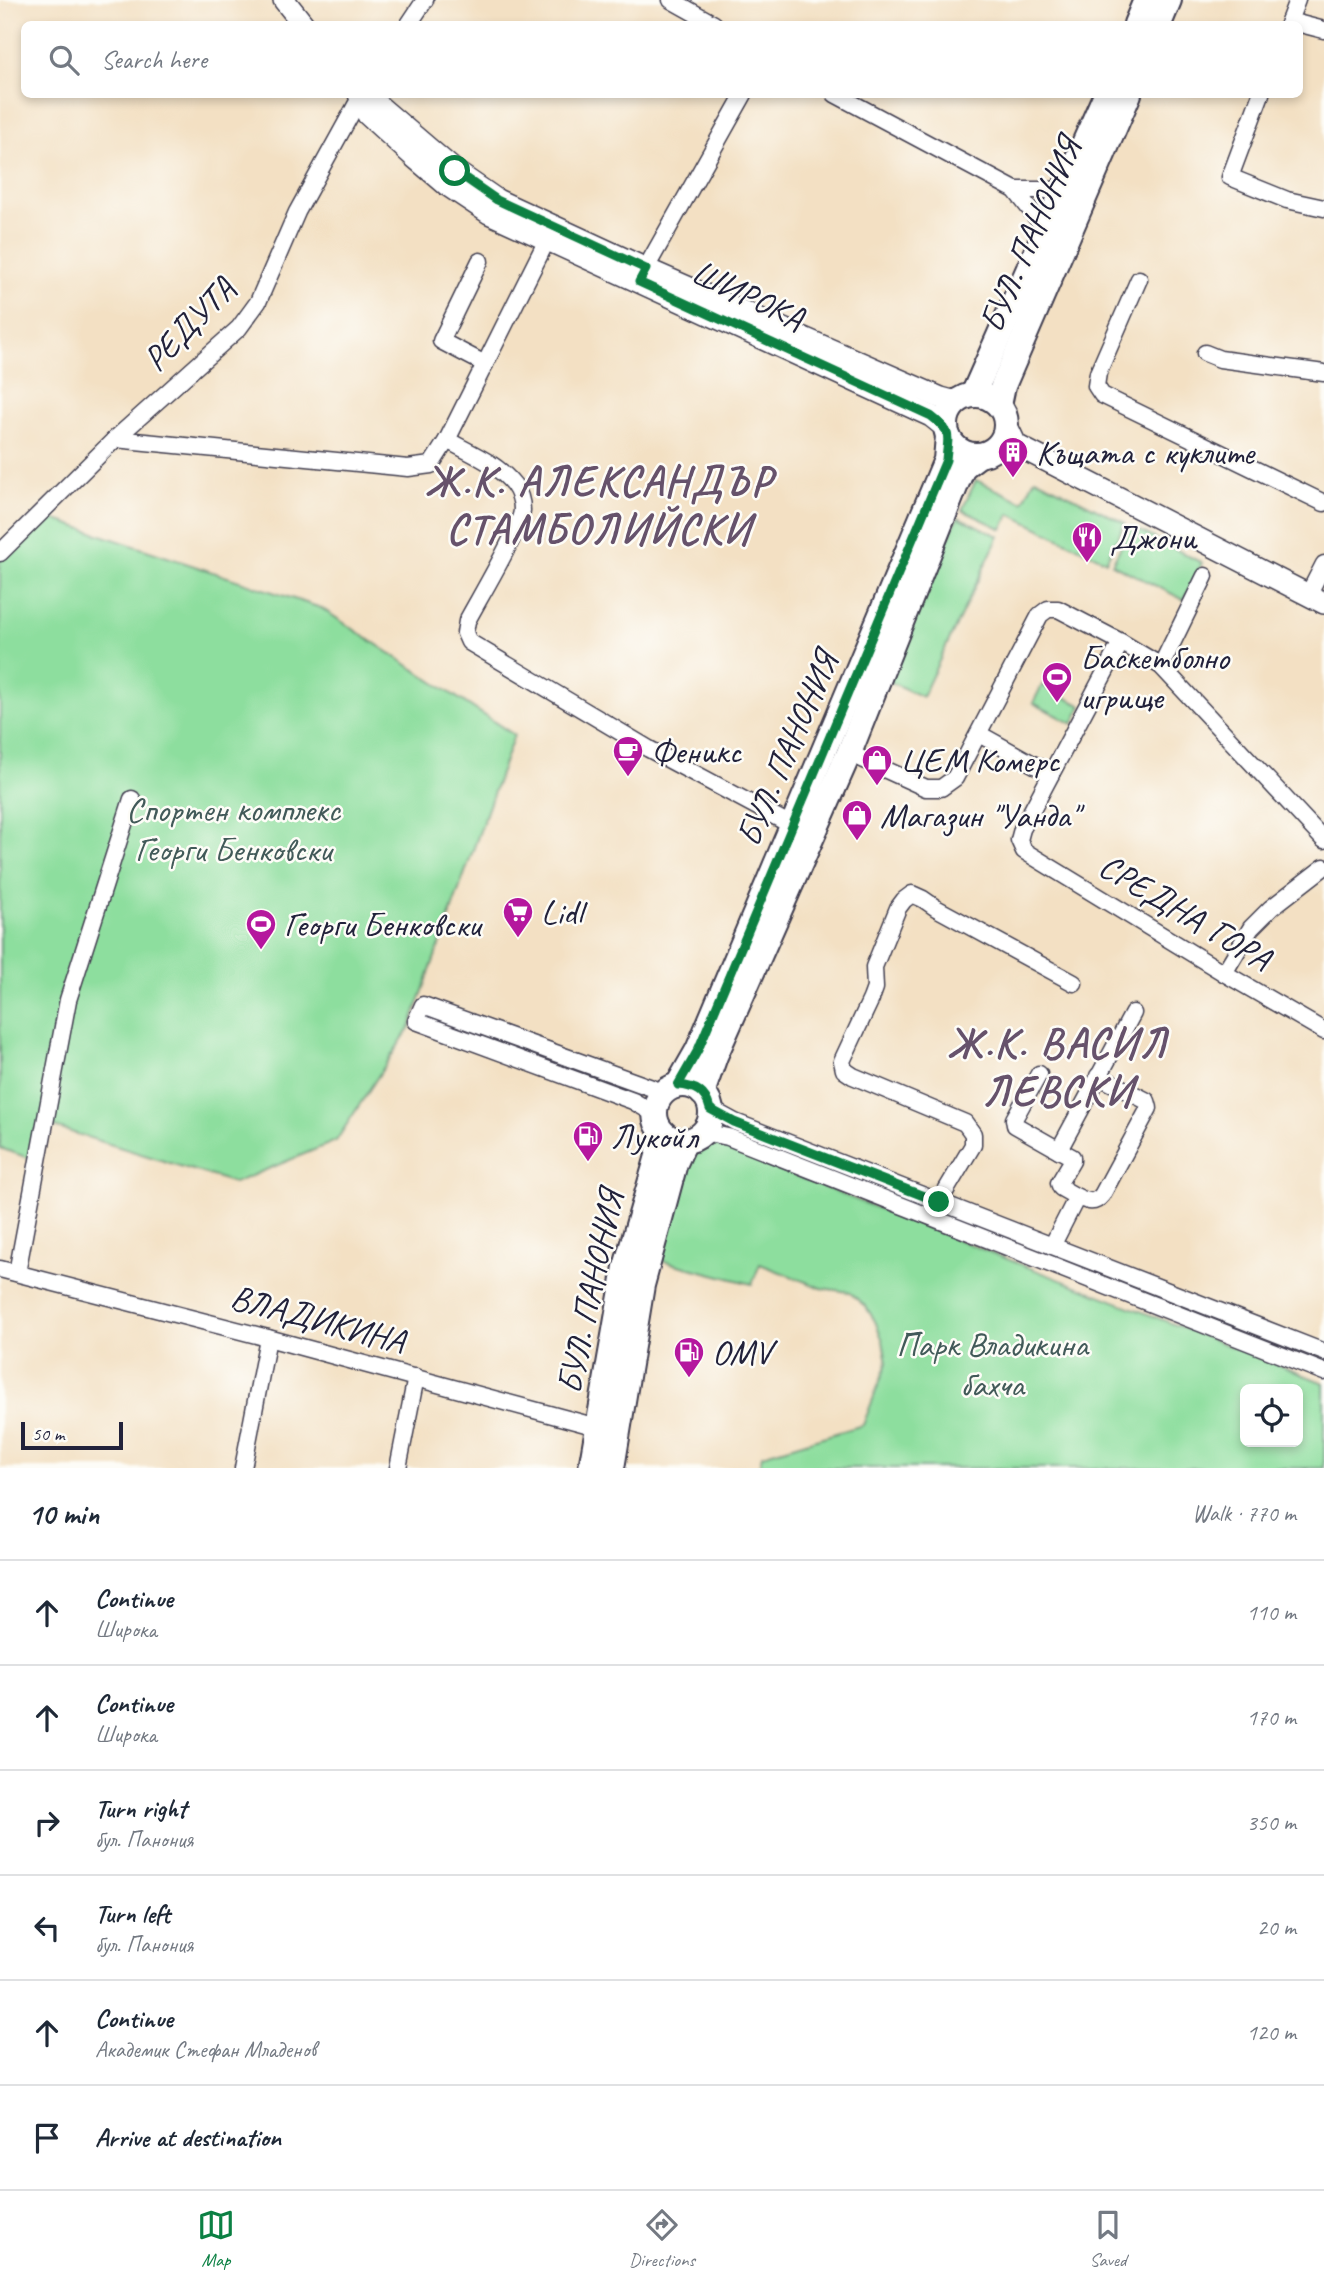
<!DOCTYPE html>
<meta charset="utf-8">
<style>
body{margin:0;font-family:Caveat,sans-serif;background:#f2f2f3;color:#1f2937}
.controls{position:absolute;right:21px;bottom:21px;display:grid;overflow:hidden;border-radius:10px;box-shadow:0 4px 10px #0003}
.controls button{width:63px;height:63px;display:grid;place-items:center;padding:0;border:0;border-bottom:2px solid #e0e1e3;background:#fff;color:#1f2937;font:35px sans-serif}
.scale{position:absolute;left:21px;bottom:18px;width:102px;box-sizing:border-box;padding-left:7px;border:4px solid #22223b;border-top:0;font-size:19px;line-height:24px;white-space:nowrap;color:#22223b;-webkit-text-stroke:5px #fdfcf7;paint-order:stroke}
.stop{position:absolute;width:21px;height:21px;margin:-16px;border:5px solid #0b8043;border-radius:50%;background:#fff}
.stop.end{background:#0b8043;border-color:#fff;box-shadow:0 2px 7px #0008}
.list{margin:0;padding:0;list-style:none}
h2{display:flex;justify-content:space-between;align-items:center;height:91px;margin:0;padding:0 28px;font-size:30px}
h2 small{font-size:23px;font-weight:400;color:#747a83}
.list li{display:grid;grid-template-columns:46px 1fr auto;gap:21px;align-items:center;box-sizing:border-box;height:105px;padding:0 28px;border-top:2px solid #e0e1e3}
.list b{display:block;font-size:26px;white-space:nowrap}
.list p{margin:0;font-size:23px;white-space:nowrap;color:#747a83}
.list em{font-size:23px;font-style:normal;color:#747a83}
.icon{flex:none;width:38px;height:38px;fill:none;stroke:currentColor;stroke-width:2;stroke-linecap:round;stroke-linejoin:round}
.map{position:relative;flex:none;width:1324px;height:1468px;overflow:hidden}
.search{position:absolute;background:#fff;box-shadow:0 4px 10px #0003;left:21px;right:21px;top:21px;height:77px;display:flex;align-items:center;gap:18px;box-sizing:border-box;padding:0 24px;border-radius:10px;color:#747a83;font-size:26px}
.sheet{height:721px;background:#fff}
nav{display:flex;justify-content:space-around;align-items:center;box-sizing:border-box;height:98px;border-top:2px solid #e0e1e3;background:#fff;font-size:19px;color:#747a83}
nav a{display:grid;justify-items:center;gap:4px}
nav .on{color:#0b8043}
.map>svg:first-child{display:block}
.green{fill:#8dde9e;stroke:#58806c;stroke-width:2;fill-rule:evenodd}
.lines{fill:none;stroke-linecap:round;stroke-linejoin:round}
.minor-casing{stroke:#413e4f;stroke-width:19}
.secondary-casing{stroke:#413e4f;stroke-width:24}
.primary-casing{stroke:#413e4f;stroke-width:28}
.minor{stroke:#fff;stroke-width:16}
.secondary{stroke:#fff;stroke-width:21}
.primary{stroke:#fff;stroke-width:24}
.route{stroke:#0b8043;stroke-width:9}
.labels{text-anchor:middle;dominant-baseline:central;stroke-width:5;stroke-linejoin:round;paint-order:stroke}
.street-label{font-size:35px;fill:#22223b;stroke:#fdfcf7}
.poi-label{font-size:35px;fill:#22223b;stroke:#fdfcf7;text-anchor:start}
.park-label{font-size:35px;fill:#425a59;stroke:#fdfcf7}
.district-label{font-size:42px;font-weight:bold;letter-spacing:2px;fill:#66526b;stroke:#fdfcf7}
</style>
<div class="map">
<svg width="1324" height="1468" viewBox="0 0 1324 1468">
<rect width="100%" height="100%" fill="#fdfcf7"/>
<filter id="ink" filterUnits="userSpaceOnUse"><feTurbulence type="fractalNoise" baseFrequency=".0143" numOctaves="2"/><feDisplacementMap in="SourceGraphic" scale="14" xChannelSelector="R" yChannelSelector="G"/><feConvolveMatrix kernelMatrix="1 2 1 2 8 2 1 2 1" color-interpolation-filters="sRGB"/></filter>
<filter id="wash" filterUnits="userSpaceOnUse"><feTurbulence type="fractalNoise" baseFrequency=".00686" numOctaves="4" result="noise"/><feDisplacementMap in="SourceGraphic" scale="28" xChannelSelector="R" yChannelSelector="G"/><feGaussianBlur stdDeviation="1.57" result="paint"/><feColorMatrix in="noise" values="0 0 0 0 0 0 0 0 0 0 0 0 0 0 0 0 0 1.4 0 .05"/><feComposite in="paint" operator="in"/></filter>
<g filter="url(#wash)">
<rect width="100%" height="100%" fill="#f3e0c3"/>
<g class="green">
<path d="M1035,478L1125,523L1106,561L1010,514L1002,529L962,510L976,480L1023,502Z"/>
<path d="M41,515L321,608L514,735L410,1027L336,1141L234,1183L45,1124L37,1161L0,1148V557Z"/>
<path d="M958,517L999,536L922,697L882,678Z"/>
<path d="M1131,526L1202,563L1184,600L1112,564Z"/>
<path d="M1042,685L1082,706L1073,724L1033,703Z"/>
<path d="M703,1140L1324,1383V1468H759L762,1455L863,1425L887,1363L883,1341L875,1321L866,1307L849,1292L821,1288L760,1264L752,1284L659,1260L691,1145ZM1245,1389H1298V1442H1245Z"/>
</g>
</g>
<g filter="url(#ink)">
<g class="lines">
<g class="minor-casing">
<g id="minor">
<path d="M671,0L714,24"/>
<path d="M1289,21L1324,30"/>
<path d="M409,24L425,0"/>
<path d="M1288,24L1297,0"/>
<path d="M835,94L1015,190L1047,231"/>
<path d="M1261,94L1230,177L1287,200L1324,208"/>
<path d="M1015,190H1065"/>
<path d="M480,261L441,341L485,364"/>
<path d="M641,277L744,94"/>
<path d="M1139,279L1098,373L1096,386L1102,395L1324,503"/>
<path d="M1205,353L1220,359L1324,373"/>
<path d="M115,439L408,468L431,465L447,440L547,240"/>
<path d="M447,440C470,453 497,463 514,485C519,492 522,501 522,510C521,529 478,600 467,621L465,633L469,642L649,749L793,826"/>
<path d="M0,553L115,439L239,328L258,302L297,212L362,94"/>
<path d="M1308,595L1324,564"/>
<path d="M1121,642L1022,829L1019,840L1024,851L1224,973L1324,1031"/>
<path d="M1161,666L1205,576"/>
<path d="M979,734L1051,774"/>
<path d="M849,753L926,788H941L955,778L1040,615L1048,609H1058L1121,642L1161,666L1324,840"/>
<path d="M1224,973L1251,928L1271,908L1324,867"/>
<path d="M1039,1074L1014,1119L1015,1125L1059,1150"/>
<path d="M711,1109L735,1122L1324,1352"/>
<path d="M655,1114L633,1101L416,1021L423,1005L663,1092"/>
<path d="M703,1132L728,1137L1324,1372"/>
<path d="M1077,1197C1087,1201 1094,1205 1102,1195L1149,1108L1147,1101L1098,1076"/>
<path d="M939,1202L973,1145V1134L965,1123L853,1076L844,1070L842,1061L871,999L875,988L874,967L898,908L904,900L912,894L923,899L936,908L1074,983"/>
<path d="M1052,1246L1077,1197L1061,1188L1059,1183L1072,1161V1157L1059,1150L1133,1013"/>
<path d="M0,1269L268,1338L597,1427L606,1431"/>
<path d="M17,1273L68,1000L132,799"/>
<path d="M243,1468L268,1338"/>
<path d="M398,1468L416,1377"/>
</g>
</g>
<g class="secondary-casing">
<g id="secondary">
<path d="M284,0L303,24"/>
<path d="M359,94L368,115L413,156L447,185L489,213L931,416L946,428"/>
<path d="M360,96L379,106L455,171L497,200L646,269L941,398L956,402"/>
<path d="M1006,424L1016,445"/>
<path d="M996,447L1016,445L1324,603"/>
</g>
</g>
<g class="primary-casing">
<g id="primary">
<path d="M1136,24L1146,0"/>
<path d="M1159,24L1169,0"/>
<circle cx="976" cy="425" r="30"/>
<path d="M973,395L1106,94"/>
<path d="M999,405L1003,386L1129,94"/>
<path d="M678,1085L698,1050L946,460L948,436"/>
<circle cx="683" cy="1113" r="28"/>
<path d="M702,1093L715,1056L849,753L963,467L979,455"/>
<path d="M591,1468L626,1267L658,1156L662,1132"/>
<path d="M612,1468L642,1285L675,1163L685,1141"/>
</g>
</g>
<use href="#minor" class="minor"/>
<use href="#secondary" class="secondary"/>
<use href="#primary" class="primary"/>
</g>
</g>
<g class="lines" filter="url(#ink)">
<path class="route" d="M455,171L497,200L646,269L639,282L931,416C953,433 948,434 946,460L698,1050L678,1085C695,1086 706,1092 710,1109L734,1122L939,1202"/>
</g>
<defs>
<g id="building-pin" transform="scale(1.575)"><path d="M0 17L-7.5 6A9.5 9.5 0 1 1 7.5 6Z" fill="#b5179e" stroke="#fdfcf7"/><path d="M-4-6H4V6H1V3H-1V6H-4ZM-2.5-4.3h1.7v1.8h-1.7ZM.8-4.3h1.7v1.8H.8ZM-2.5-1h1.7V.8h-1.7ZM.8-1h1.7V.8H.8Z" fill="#fff"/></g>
<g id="restaurant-pin" transform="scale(1.575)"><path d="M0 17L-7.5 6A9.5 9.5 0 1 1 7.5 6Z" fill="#b5179e" stroke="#fdfcf7"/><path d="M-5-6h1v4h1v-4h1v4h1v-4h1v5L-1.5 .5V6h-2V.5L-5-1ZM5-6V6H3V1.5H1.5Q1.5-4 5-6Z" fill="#fff"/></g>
<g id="stadium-pin" transform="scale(1.575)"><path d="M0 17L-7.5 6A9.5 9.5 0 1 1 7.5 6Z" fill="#b5179e" stroke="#fdfcf7"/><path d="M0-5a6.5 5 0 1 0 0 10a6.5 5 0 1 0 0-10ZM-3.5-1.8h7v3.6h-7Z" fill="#fff"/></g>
<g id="cafe-pin" transform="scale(1.575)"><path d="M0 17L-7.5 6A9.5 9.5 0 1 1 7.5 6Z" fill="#b5179e" stroke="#fdfcf7"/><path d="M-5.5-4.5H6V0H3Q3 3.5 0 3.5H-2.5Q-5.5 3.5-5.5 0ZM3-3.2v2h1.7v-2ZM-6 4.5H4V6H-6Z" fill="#fff"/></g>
<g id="shop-pin" transform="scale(1.575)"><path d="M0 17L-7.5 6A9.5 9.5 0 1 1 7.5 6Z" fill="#b5179e" stroke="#fdfcf7"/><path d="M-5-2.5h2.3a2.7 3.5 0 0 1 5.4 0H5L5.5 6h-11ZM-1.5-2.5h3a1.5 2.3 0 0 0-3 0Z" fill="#fff"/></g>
<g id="supermarket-pin" transform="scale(1.575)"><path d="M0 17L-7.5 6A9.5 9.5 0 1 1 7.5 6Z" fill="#b5179e" stroke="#fdfcf7"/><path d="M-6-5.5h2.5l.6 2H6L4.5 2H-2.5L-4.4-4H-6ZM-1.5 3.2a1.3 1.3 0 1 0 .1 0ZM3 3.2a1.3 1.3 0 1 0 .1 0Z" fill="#fff"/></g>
<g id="fuel-pin" transform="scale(1.575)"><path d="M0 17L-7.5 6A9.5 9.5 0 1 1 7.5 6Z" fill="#b5179e" stroke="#fdfcf7"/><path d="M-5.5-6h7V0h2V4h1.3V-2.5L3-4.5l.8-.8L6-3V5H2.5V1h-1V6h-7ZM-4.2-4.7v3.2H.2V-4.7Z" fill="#fff"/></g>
</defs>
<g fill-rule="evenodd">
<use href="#building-pin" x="1013" y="452"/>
<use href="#restaurant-pin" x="1087" y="537"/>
<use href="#stadium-pin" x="1057" y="677"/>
<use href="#cafe-pin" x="628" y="751"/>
<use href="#shop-pin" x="877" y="760"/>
<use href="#shop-pin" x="857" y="815"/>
<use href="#supermarket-pin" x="518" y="912"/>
<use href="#stadium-pin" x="261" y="924"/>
<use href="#fuel-pin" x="588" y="1136"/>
<use href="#fuel-pin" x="689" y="1352"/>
</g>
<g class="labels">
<g class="street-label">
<text transform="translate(1030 235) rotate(-67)">БУЛ. ПАНОНИЯ</text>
<text transform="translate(748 295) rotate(25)">ШИРОКА</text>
<text transform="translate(189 324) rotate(-46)">РЕДУТА</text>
<text transform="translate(787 749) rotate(-67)">БУЛ. ПАНОНИЯ</text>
<text transform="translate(1185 912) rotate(31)">СРЕДНА ГОРА</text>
<text transform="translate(590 1292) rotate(-78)">БУЛ. ПАНОНИЯ</text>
<text transform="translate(318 1319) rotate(15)">ВЛАДИКИНА</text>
</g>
<g class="poi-label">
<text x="1036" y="452">Къщата с куклите</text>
<text x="1110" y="537">Джони</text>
<text x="1080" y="657">Баскетболно<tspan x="1080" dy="40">игрище</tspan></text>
<text x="651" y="751">Феникс</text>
<text x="900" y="760">ЦЕМ Комерс</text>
<text x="880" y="815">Магазин "Уанда"</text>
<text x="541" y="912">Lidl</text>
<text x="284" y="924">Георги Бенковски</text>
<text x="611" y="1136">Лукойл</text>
<text x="712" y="1352">OMV</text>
</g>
<g class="park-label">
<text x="233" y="809">Спортен комплекс<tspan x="233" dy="40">Георги Бенковски</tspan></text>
<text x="992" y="1344">Парк Владикина<tspan x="992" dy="40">бахча</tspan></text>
</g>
<g class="district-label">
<text x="599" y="481">Ж.К. АЛЕКСАНДЪР<tspan x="599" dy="48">СТАМБОЛИЙСКИ</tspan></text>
<text x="1058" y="1043">Ж.К. ВАСИЛ<tspan x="1058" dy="48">ЛЕВСКИ</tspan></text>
</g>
</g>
</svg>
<div class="controls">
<button><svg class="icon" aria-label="locate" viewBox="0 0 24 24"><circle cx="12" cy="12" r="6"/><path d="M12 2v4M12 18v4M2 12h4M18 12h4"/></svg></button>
</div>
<div class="scale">50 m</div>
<div class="stop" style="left:455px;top:171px"></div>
<div class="stop end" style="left:939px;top:1202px"></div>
<div class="search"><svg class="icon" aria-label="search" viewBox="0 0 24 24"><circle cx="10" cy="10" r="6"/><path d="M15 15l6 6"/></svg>Search here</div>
</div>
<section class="sheet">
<h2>10 min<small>Walk · 770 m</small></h2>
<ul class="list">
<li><svg class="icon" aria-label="ahead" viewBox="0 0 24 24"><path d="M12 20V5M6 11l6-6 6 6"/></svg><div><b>Continue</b><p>Широка</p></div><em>110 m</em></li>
<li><svg class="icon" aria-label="ahead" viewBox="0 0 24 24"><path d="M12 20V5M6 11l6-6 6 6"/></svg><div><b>Continue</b><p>Широка</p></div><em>170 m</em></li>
<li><svg class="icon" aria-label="right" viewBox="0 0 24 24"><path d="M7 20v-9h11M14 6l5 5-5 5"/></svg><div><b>Turn right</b><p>бул. Панония</p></div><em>350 m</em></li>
<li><svg class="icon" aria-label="left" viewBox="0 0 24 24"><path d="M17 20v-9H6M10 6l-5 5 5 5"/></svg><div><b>Turn left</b><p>бул. Панония</p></div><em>20 m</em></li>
<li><svg class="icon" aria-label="ahead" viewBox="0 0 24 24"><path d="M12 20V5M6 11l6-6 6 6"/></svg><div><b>Continue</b><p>Академик Стефан Младенов</p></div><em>120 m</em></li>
<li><svg class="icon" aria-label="arrive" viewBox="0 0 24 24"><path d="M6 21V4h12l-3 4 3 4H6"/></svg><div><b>Arrive at destination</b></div></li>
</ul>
</section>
<nav>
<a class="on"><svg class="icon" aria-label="map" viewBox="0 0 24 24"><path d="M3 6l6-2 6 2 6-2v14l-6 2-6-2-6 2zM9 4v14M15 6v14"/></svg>Map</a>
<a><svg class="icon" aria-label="directions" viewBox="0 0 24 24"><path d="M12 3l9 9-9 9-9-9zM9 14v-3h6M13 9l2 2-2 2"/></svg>Directions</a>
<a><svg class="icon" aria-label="saved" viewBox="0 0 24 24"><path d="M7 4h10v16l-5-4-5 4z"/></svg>Saved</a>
</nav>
